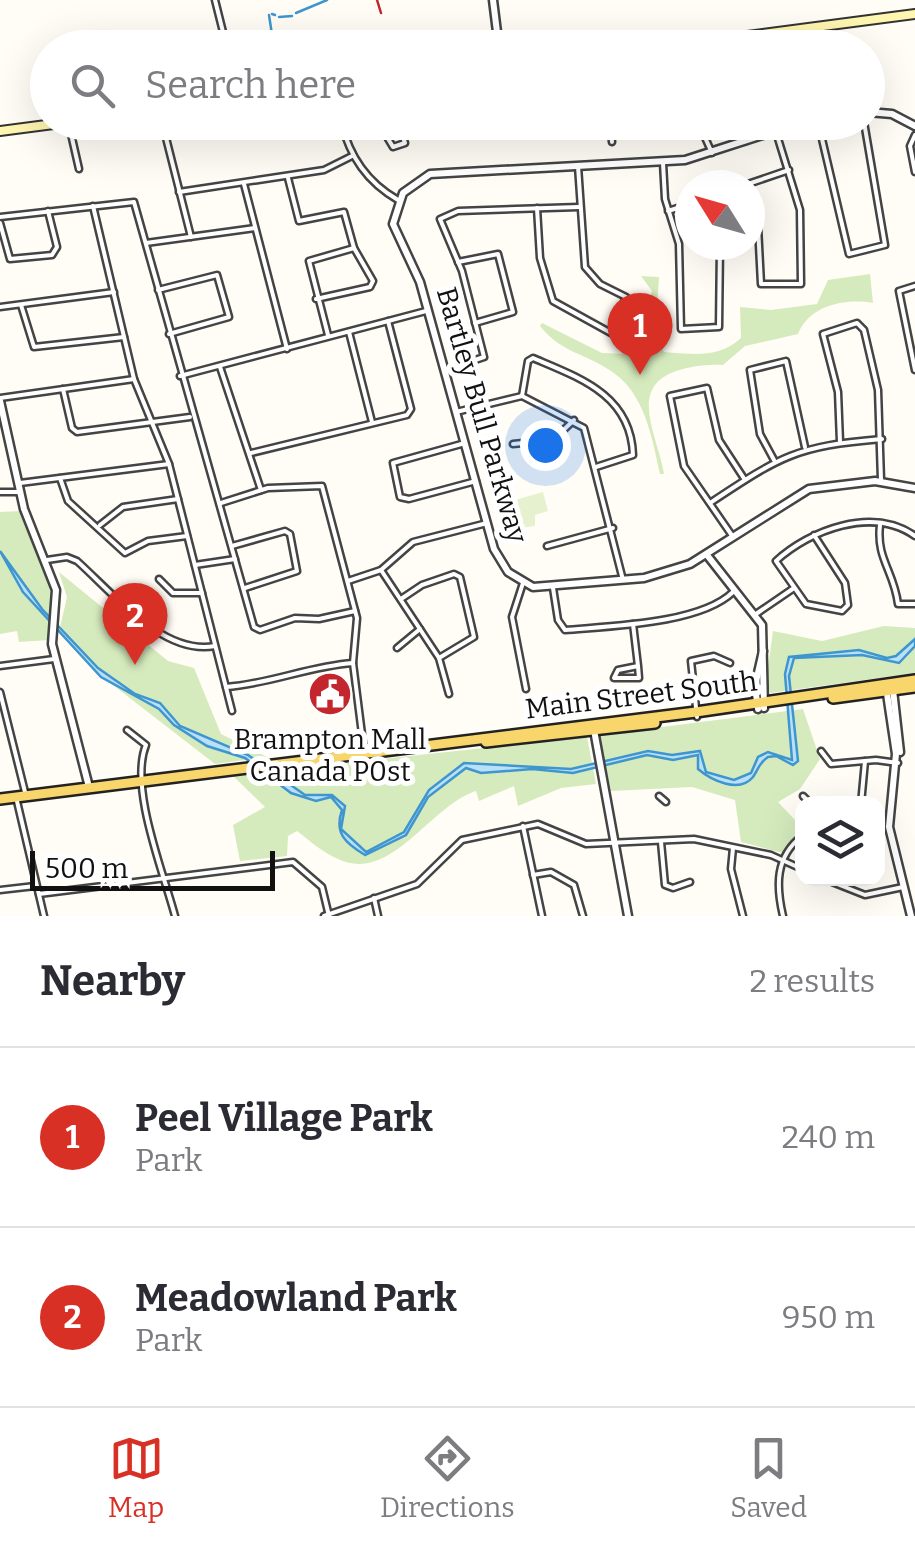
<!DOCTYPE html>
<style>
body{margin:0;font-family:Bitter,serif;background:#f7f7f7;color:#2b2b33}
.controls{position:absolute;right:30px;bottom:30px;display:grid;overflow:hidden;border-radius:20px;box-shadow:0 10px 40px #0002}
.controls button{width:90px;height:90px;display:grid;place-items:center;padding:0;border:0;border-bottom:2px solid #e1e1e2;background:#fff;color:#2b2b33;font:50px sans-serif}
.compass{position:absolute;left:675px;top:170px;width:90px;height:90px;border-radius:50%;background:#fff;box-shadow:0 10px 40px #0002;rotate:307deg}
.scale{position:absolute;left:30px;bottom:25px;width:245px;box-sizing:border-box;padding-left:10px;border:5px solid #111;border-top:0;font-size:28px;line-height:35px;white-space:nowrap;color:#111;-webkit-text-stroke:8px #fff;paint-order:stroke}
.you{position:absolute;left:545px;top:445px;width:35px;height:35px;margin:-25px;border:8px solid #fff;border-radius:50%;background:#1a73e8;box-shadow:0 0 0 15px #1a73e833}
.badge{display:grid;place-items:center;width:65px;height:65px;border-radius:50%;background:#d93025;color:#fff;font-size:32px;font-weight:700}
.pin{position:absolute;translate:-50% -82px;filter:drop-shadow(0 2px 5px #0008)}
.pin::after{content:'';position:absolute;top:52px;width:35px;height:30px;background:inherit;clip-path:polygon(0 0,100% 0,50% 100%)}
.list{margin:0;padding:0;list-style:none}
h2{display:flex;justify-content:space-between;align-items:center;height:130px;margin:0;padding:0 40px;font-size:42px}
h2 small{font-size:32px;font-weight:400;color:#7c7c81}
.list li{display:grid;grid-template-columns:65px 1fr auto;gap:30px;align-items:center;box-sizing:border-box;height:180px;padding:0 40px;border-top:2px solid #e1e1e2}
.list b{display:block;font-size:38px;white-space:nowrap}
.list p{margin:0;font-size:32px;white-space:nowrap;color:#7c7c81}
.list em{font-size:32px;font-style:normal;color:#7c7c81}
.icon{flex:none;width:55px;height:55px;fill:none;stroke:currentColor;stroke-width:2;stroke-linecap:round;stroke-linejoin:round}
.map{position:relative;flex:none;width:915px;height:916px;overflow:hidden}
.search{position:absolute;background:#fff;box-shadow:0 10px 40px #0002;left:30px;right:30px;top:30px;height:110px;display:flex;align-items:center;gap:25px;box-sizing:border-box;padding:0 35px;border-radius:55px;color:#7c7c81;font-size:38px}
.sheet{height:490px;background:#fff}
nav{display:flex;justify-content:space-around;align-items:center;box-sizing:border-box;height:140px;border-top:2px solid #e1e1e2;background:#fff;font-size:28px;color:#7c7c81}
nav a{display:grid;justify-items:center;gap:5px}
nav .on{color:#d93025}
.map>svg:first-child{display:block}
.green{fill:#d5ebbd}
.pitch{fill:#e6f2cf}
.water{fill:#b9e0f7;stroke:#3f96cf;stroke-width:2.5}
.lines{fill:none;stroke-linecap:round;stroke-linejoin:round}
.stream{stroke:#3f96cf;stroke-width:2.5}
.minor-casing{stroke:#444;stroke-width:9}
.tertiary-casing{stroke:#444;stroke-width:11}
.secondary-casing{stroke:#333;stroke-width:12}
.primary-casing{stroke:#222;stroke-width:14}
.minor{stroke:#fff;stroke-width:4}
.tertiary{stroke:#fff;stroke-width:6}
.secondary{stroke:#fff6b0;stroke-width:8}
.primary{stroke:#f9d66b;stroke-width:9}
.rail{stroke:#c4262e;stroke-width:2.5}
.labels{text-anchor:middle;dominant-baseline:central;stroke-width:10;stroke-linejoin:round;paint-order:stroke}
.street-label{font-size:28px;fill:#111;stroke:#fff}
.poi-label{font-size:28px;fill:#111;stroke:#fff}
</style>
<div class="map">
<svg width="915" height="916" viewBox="0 0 915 916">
<rect width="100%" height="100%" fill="#fffdf5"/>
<g class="green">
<path d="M870,274L873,303C844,298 809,306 798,334L745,346L723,365C706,364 692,366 676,371C627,388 658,436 664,474H660C652,438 645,393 611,371C583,352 563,354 540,326L542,323L602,353L629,354L652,291L641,276L659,277L655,337L664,352C693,354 718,359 741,338L740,307L771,310L817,304L828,280Z"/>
<path d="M21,511L55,594L49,640L19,642L17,631L0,634V512Z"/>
<path d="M59,572L168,661L194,668L221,734L267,757L215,764L100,675L59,632L67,597Z"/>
<path d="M884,626L915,628V673L770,693L767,676L773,631L822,641Z"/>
<path d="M803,709L820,759L800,789L778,802L795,820L797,832L783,853L741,842L735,800L692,787L611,791L599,735Z"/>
<path d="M587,737L596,784L561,788L518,806L514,786L479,801L476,791C429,806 390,886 336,858C322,852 309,840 297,831L288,836L287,856L240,861L233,825L265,807L232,775Z"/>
</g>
<path class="pitch" d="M543,492L548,511L535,515V526L513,529L508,502Z"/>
<path class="water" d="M0,551L42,609L98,668L135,694L160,703L180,726L248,755L305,795H332L345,806L341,829L366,852L404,832L429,790L464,763L571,769L648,751L672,755L700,751L706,772L734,780L751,773L758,757L768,752L792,760L785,674L789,657L859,650L887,658L896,656L915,639V646L899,663L862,655L794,658L789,676L798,761L793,765L776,756L768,757C759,763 759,768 753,777C739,794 711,780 698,769V755L673,760L647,755L573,773L532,769L481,773L466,768L428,797L406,835L365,855C345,843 334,833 342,810L331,797L316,801L291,793L245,758L207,746L174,725L159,709L101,677L23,592Z"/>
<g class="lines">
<g class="stream">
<path d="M296,13L327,0"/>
<path d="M272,14L275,15"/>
<path d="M269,15L274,48"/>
<path d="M279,17L292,16"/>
</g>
<g class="minor-casing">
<g id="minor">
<path d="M215,0L227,48"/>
<path d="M162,122L191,237"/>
<path d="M341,122C350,157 367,182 398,200"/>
<path d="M378,122L393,147L405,143L398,122"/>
<path d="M479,122L483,127L511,126L514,122"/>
<path d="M610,122L612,142"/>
<path d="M698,122L712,153"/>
<path d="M740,122L746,141"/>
<path d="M818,122L849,254L885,245L864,122"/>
<path d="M69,125L79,169"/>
<path d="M915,135L910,146L915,172"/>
<path d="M345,137L380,128"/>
<path d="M663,163L665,199L679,244L681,329L719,327L720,245"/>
<path d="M288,178L299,221L344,212L354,248L373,281L370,287L316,299"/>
<path d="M244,184L287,349"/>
<path d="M745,185L789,170"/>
<path d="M750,188L757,207L761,284H801L800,210L776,132"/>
<path d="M179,192L324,170L352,156"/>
<path d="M93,206L134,379L169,464L232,711"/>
<path d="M537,208L540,258L553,301L611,333L626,297L600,284L585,267L578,166"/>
<path d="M668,211L690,204"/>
<path d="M0,217L134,202L254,627L260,630L295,618L319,619L355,611"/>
<path d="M0,223L10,259L52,255L57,247L48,211"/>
<path d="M146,243L255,228"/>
<path d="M458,262L498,254L513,312L475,323"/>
<path d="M915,286L899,291L915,370"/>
<path d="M158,290L217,275L229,317L169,334"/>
<path d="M21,305L34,347L124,337"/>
<path d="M0,307L114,292"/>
<path d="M349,332L372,422"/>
<path d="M328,335L309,261L354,248"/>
<path d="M220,367L261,490"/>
<path d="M445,370L484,357L462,271L440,219L458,211L579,207"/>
<path d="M180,376L426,311"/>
<path d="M63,389L72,428L77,432L190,417"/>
<path d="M522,396L528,361L533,358C580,378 631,395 633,455L596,467"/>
<path d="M0,398L134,379"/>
<path d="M456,412L522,396L584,428L623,580"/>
<path d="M840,442L838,392L823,334L857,323L864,330L878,390L881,480"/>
<path d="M465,443L393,463L400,497L409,499L476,481"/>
<path d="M513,444L553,440L574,420"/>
<path d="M251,453L407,415L411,409L388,321"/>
<path d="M774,460L760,434L750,370L786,361L805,447"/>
<path d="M60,478L68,501L125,553L148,541L187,536"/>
<path d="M20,483L169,464"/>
<path d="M0,492H19"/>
<path d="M221,503L268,488L322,486L357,618L353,663L364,750"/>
<path d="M710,503C781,456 796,446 882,439"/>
<path d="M100,525L123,507L178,499"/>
<path d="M880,525C876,559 894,571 898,604H915"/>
<path d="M814,535L845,583L848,605L842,611L806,604L776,561C810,530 872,506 915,536"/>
<path d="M733,537L684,466L670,396L707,388L719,440L745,480"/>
<path d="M232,546L285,531L290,534L297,571L245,588"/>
<path d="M547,546L613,528"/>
<path d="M47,560L67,557L77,561C113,593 163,656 215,646"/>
<path d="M195,565L235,559"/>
<path d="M381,570L439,658L449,694"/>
<path d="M159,579L173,593H202"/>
<path d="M348,581L381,570L413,542L487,523"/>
<path d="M523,583L512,617L526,689"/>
<path d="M553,588L558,620L565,630C610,626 700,624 733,592"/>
<path d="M401,599L422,585L454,574L460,577L474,637L439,658"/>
<path d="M756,614L794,588"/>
<path d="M633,624L638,666L618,670L614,678H639L638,666"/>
<path d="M397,648L420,629"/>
<path d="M0,666L54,659"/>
<path d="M226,687C270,684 309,666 353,663"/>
<path d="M0,692L26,796"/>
<path d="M697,717L691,661L714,656L730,663"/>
<path d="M127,730L146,745C129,787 163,871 175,916"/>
<path d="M821,751L831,764L876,760L898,763"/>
<path d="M659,796L666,802"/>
<path d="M803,796L811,804"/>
<path d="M16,797L44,916"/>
<path d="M861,804L865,761"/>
<path d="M523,826L542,916"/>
<path d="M661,842L665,885L673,888L690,882"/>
<path d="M733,848L731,869L743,916"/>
<path d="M533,875L551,872L574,885L583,916"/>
<path d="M822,878L865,895L903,887"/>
<path d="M0,890L35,886"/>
<path d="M39,894L293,862L322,887L329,916"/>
<path d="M374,898L378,916"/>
<path d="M324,916L417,884L462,840L538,824L586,844L694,839L771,855L802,869"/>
<path d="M783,916C776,886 775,857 802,836"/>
</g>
</g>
<g class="tertiary-casing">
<g id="tertiary">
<path d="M493,0L499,48"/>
<path d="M868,112L892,114L915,126"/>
<path d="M803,122L685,160L430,174L403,193L393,224L420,282L494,549L508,572L533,587L644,578L690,564L809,489L875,481L915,488"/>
<path d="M0,401L24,509L56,590L52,644L89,787"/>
<path d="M707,555L762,625L764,708"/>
<path d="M886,687L896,754L889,827L911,916"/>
<path d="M893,690L900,752"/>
<path d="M758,709L755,686L763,651"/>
<path d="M594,730L628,916"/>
</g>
</g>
<g class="secondary-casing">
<g id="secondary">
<path d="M655,48L915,14"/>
<path d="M0,131L69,122"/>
</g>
</g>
<g class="primary-casing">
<g id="primary">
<path d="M833,698L915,687"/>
<path d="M486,742L655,723"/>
<path d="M0,799L696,712L915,680"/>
</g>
</g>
<use href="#minor" class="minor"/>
<use href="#tertiary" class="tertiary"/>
<use href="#secondary" class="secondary"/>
<use href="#primary" class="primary"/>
<path class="rail" d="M377,0L381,13"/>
</g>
<defs>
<g id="civic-disc" transform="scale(2.25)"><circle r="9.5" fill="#c4262e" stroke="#fff"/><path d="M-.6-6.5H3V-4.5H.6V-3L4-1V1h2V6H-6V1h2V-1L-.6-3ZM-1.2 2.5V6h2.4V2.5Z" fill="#fff"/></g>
</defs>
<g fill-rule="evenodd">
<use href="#civic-disc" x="330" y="694"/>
</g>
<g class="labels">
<g class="street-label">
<text transform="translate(482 415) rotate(74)">Bartley Bull Parkway</text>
<text transform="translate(641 695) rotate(-7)">Main Street South</text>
</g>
<g class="poi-label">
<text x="330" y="739">Brampton Mall<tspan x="330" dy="32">Canada P0st</tspan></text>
</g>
</g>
</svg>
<div class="controls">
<button><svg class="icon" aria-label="layers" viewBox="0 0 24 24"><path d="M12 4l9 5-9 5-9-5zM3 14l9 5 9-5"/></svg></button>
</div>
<svg class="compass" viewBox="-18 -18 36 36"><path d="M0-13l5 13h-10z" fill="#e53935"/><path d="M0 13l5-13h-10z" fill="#7c7c81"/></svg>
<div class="scale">500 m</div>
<div class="you"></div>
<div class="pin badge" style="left:640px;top:375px">1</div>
<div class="pin badge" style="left:135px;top:665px">2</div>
<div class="search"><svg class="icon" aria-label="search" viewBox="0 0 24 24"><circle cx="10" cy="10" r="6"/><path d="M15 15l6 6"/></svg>Search here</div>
</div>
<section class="sheet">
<h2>Nearby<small>2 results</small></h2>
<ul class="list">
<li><span class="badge">1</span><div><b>Peel Village Park</b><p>Park</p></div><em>240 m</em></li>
<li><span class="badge">2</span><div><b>Meadowland Park</b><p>Park</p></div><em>950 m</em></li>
</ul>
</section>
<nav>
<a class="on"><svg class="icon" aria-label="map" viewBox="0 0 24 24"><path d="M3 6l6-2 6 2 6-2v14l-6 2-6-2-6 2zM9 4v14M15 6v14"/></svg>Map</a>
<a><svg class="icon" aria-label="directions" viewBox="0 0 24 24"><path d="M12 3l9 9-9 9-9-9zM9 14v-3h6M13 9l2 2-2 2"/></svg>Directions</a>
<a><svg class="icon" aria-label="saved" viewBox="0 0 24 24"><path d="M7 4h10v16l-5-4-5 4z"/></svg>Saved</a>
</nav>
